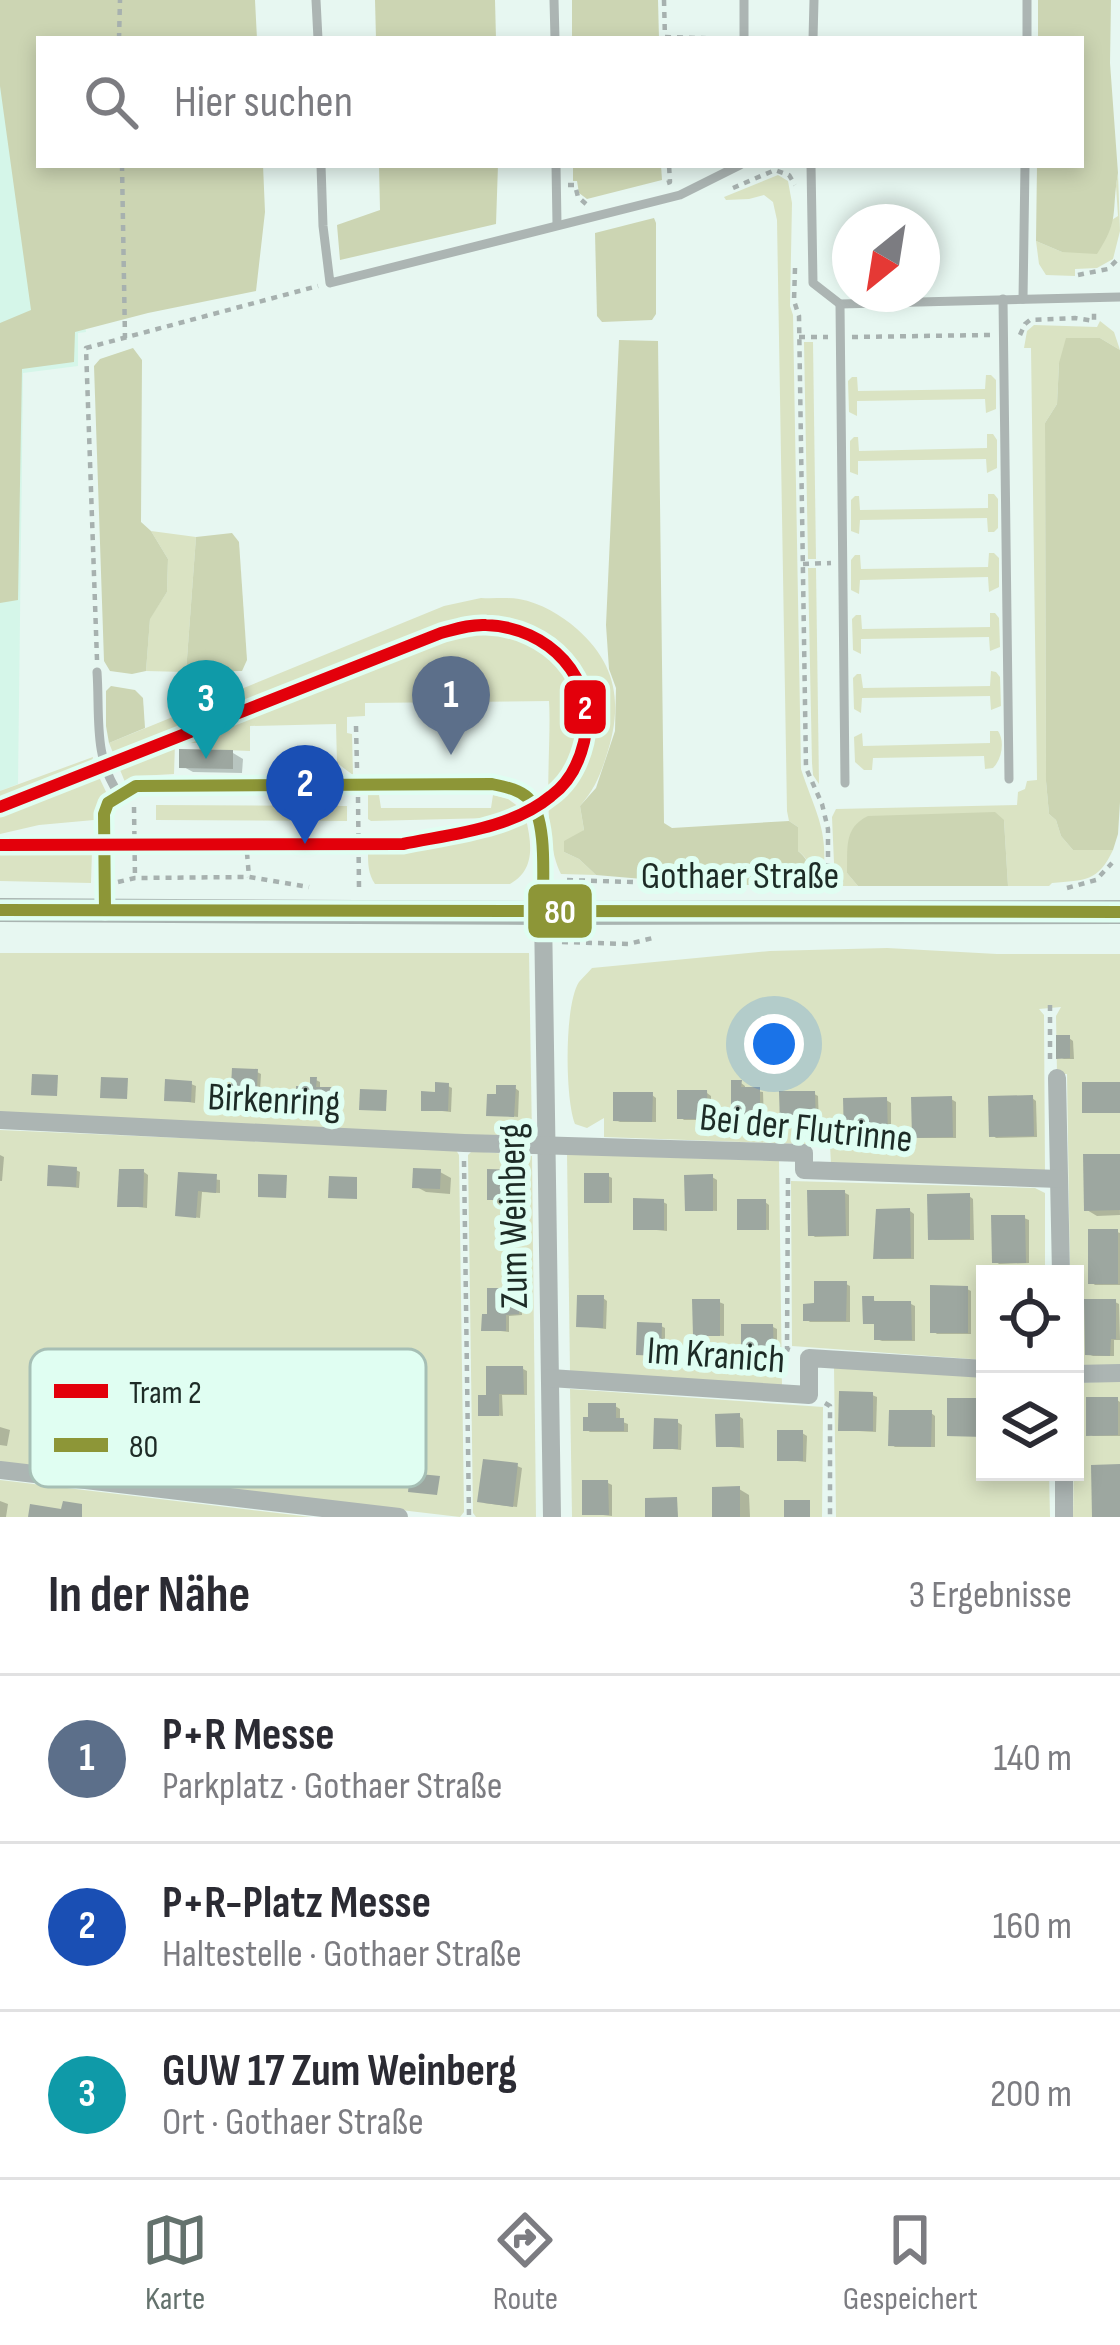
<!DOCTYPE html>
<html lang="de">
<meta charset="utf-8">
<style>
body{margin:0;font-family:"Sofia Sans Condensed",sans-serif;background:#f2f2f3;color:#2b2b33}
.controls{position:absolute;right:36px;bottom:36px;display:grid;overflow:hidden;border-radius:0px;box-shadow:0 6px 18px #0003}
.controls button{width:108px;height:108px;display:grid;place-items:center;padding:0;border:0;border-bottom:3px solid #e1e1e2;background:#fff;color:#2b2b33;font:60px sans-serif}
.compass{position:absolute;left:832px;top:204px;width:108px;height:108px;border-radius:50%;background:#fff;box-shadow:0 6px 18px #0003;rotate:210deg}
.you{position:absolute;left:774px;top:1044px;width:42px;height:42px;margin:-30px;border:9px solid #fff;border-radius:50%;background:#1a73e8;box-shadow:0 0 0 18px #1a73e833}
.badge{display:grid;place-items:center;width:78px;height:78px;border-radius:50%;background:#64726d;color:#fff;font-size:39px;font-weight:700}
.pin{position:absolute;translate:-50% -99px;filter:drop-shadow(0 3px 6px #0008)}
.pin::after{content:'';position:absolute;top:63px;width:42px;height:36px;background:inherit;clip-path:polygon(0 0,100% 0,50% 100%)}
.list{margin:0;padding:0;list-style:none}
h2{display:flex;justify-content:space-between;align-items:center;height:156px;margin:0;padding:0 48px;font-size:51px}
h2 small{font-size:39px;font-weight:400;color:#7c7c81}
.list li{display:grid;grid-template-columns:78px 1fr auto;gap:36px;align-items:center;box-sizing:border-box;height:168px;padding:0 48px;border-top:3px solid #e1e1e2}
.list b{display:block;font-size:45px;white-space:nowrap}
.list p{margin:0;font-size:39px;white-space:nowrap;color:#7c7c81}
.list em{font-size:39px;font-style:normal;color:#7c7c81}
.icon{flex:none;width:66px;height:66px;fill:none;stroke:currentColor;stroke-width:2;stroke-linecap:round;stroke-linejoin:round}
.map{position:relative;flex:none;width:1120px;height:1517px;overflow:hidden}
.search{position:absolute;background:#fff;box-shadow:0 6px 18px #0003;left:36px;right:36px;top:36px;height:132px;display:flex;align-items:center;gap:30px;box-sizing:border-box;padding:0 42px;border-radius:0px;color:#7c7c81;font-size:45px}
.sheet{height:660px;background:#fff}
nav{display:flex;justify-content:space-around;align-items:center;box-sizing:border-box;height:168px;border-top:3px solid #e1e1e2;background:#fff;font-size:33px;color:#7c7c81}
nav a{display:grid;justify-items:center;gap:6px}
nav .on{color:#64726d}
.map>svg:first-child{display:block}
.built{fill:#d5f6e9}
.green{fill:#dae3c3}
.forest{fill:#ccd5b3}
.shadow{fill:#0003}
.building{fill:#9da7a0}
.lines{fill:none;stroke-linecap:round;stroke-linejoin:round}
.path{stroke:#a7b1af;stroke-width:4.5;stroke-dasharray:6 6;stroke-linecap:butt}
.lane{stroke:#acb5b3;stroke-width:9}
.street{stroke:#acb5b3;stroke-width:18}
.secondary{stroke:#a9b4b1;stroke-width:24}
.bus-1-casing{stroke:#e0fef2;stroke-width:21}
.bus-1{stroke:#8d9637;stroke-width:12}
.tram-1-casing{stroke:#e0fef2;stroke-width:21}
.tram-1{stroke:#e3000b;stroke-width:12}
.labels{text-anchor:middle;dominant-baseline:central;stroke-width:12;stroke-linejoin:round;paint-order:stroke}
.street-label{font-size:39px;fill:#1d2b26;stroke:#e0fef2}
.key{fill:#e0fef2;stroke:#a6bfb5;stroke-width:3}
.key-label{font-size:33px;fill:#1d2b26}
.line-badge{stroke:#e0fef2;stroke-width:4.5}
.badge-label{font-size:33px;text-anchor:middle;font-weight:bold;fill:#fff}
</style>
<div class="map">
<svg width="1120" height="1517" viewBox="0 0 1120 1517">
<rect width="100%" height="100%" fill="#e7f7f1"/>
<path class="built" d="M0,0L39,39V165H63L86,332L78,333V366L23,373L18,784L0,791Z"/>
<g class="green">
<path d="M1118,173L1120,231L1113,259L1097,268L1075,269V276L1046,275L1039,264L1036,241L1062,252L1118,216L1116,186Z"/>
<path d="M778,175L788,181L792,203L790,306L793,315L801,769C816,815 830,831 822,883L804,886C810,872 812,861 798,851V827L789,821L787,811L777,220L773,202L764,195L749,199L726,200L724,197Z"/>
<path d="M1100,321L1114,332L1120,350L1100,338L1059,363L1057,404L1045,423L1046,781L1049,814L1056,820L1061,836L1073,850H1113C1098,882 1085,880 1052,883L1049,886H1008L1004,820L847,873L858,886H835L832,817L836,809L1017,805L1018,792L1025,789L1027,781L1037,780L1031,348H1024L1027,331L1034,325L1097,327Z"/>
<path d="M804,342H813L816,559H808Z"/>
<path d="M986,375H991L996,380V409L986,413L985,399L857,401V416L849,412L848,381L852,377H857L858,391L985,389Z"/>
<path d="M987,434H993L997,440V468L987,473L986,459L858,461V475L850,472V441L854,437H858L859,451L987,448Z"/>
<path d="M988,494H994L998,499V528L994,532H988L987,518L860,520L859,534L851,531V500L855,496H859L860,510L988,508Z"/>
<path d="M151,531L196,537L186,672L146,671L150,618L167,592L168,559Z"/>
<path d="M989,553H994L999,558V587L989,592L988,577L860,580L859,594L851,590V560L855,555H860L861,569L988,567Z"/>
<path d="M808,568H816L819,784L813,775L812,763Z"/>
<path d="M481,598C493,599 507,597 519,599C541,603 561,615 577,629C618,665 623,706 606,757C600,776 594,790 580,806L584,830L564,852L579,859L596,875L561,874C540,832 552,749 549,701L365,703V716L347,717V733L352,734L353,775L337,763L336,724L250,726V751L199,749V743H175L174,774L139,776L125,782L109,743L444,606Z"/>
<path d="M990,613H995L999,618L1000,647L990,651L989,637L861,639V654L853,650L852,619L856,615H861L862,629L990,627Z"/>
<path d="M991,671L996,672L1000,677L1001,706L991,710L990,696L862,698L861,713L854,709L853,678L857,674H861L863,688L990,686Z"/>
<path d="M990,731H998C1005,741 1002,759 993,768L985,769L984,756L873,758L872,770H864L855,762L854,737L862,733L863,746L990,743Z"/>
<path d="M93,757L92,762L107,794L99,804L94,820L39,825L0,834V791Z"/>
<path d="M368,795H379L381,808H491L493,795L508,799L519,807L489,818L371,821L368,819Z"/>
<path d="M156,805L347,806V821L156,820Z"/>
<path d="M526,819C532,845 535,870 510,884H375C368,874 368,863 368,852L409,849Z"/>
<path d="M92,850L91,883L0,881V853Z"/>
<path d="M887,948L997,954H1120V1365L1075,1367V1274H1070L1067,1074H1057L1056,1016L1061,1007L1039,1009L1044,1015L1045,1171L831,1164L830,1145L604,1137V1118L587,1128L575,1124C565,1099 564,1005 579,982C583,977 588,973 592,968L770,951Z"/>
<path d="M0,953H529L532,1138L0,1114Z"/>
<path d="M0,1130L456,1150L459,1155L464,1512L460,1517L0,1463Z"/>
<path d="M472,1151L532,1156L536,1517H476L473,1513L468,1155Z"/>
<path d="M567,1154L779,1161L782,1387L570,1371Z"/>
<path d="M791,1181L1035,1188L1045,1193V1274H985V1360L792,1346Z"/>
<path d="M834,1367L985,1377V1472H1049L1050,1517H836Z"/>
<path d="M1120,1381V1517H1073L1075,1383Z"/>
<path d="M570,1389L823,1407L822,1517H572Z"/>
<path d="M0,1480L311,1517H0Z"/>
</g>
<g class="forest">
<path d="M0,0H255L257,39H39V165H263L265,212L256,291L148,313L75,332L74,362L22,369L18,600L0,603V323L31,310L0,86Z"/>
<path d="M375,0H495L496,39H376Z"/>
<path d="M572,0H658L659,39H572Z"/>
<path d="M1038,0H1111L1110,63L1118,173C1111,213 1120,219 1097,254L1062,252L1036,241L1037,165H1081V39H1038Z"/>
<path d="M379,165H498L496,224L340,260L337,225L380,210Z"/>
<path d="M573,165H661L662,180L587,199L579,193L577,181H573Z"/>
<path d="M654,218L656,223V314L652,320L602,322L597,316L595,233Z"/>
<path d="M1066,338H1100L1120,350V802L1118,834L1113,850H1073L1061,836L1056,820L1049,814L1046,781L1045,423L1057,404L1059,363Z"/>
<path d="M619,340L658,341L664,823L672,828L789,821L798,827V851C811,861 811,872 804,886L701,884L596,875L579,859L564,852V841L584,830L580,806L596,788L615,731L616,688L609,669L606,625Z"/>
<path d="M133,348L142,360L141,522L151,531L168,559L167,592L150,619L146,671L132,674L110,671L104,661L94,366L100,359Z"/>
<path d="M232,533L239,542L247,660L242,671L186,672L196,537Z"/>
<path d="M111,686L135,690L143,698L145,728L109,743L106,726V691Z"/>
<path d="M995,812L1004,820L1008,886H858L847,873C848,849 843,828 868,816Z"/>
</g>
<g class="shadow">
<path d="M233,753L243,759L242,773L193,772L182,766Z"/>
<path d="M1069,1038L1073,1041L1074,1059H1064L1059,1057Z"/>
<path d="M257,1072L261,1074L259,1105L233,1102Z"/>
<path d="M316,1080L320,1082V1090L335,1093V1109L299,1106L313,1090Z"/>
<path d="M741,1083L745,1086V1090L763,1092L764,1121L734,1119Z"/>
<path d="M191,1084L196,1086L195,1103L167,1099Z"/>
<path d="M448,1086L452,1088L451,1112L424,1109Z"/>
<path d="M515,1088L519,1091L518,1117L489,1114Z"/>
<path d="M707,1093L711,1096V1120H684L680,1117Z"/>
<path d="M814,1094L818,1096L819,1125H788L783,1123Z"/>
<path d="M652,1095L656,1098V1122H620L616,1120Z"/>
<path d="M1032,1098L1036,1101L1037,1137L996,1138L992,1135Z"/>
<path d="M951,1099L956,1102V1138H919L915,1136Z"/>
<path d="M886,1100L891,1103V1139L851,1140L847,1137Z"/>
<path d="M0,1155L4,1157L2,1181H0Z"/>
<path d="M1119,1157L1120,1215L1097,1216L1087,1210Z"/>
<path d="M76,1170L80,1172L79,1188L50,1185Z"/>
<path d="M144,1172L148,1175L147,1208L120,1205Z"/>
<path d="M440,1172L451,1178L450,1194L426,1192L415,1186Z"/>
<path d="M514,1173L525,1179V1205H500L490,1198Z"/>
<path d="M181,1175L220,1180V1193L202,1192L200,1218L178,1215Z"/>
<path d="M608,1176L612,1178V1203L587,1201Z"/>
<path d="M712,1177L717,1180V1211L688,1209Z"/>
<path d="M845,1193L849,1195V1236L815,1237L811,1234Z"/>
<path d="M969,1196L973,1199L974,1240H935L931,1238Z"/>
<path d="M663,1202L667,1204V1231L636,1228Z"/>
<path d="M765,1202L769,1205V1230L740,1228Z"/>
<path d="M910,1211L914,1214V1259H881L876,1257Z"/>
<path d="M1024,1218L1029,1220V1263L999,1264L995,1261Z"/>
<path d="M1117,1232L1120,1233V1285H1095L1091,1282Z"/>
<path d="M846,1284L850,1286V1322H810L806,1319Z"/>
<path d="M967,1289L971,1291V1334H937L933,1331Z"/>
<path d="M518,1291L522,1294V1315L509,1316V1332L484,1329Z"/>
<path d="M603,1298L607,1301L606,1329L579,1326Z"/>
<path d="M873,1299L877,1304H911L915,1306V1341H882L877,1339V1325L866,1322Z"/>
<path d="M719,1302L724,1304V1336L696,1334Z"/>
<path d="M1115,1302L1119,1304L1120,1340H1114V1356H1093L1088,1354Z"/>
<path d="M661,1326L665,1328V1356L639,1354Z"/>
<path d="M773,1327L777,1329V1361H748L744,1358Z"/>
<path d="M523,1369L527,1371V1395H502L503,1416L481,1414L489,1397Z"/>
<path d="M872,1395L877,1397L876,1432L841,1430Z"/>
<path d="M1117,1400L1120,1402V1436H1093L1089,1434Z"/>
<path d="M615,1406L620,1409V1421L628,1424V1432H590L586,1429L591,1420Z"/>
<path d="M931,1413L935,1416V1447H895L891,1444Z"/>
<path d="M739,1416L743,1419L744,1448L719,1446Z"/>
<path d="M677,1422L682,1425L681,1450L656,1447Z"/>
<path d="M0,1427L10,1430L7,1446L0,1445Z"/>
<path d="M802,1433L807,1436L806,1462L780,1459Z"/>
<path d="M517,1466L522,1468L517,1507L484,1503Z"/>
<path d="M608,1483L612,1485V1516L585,1513Z"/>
<path d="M739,1489L749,1495L750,1517H715Z"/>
<path d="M0,1501L8,1504L6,1517H0Z"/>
</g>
<g class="building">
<path d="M179,749L233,750V769L179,768Z"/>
<path d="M1056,1035H1070V1058L1056,1059Z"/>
<path d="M232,1068L258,1069L256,1105L230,1104Z"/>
<path d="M32,1074L58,1075L57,1096L31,1095Z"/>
<path d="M101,1077L128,1078L127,1099L100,1098Z"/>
<path d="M310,1077H317L316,1087H332L331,1109L296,1107V1086H310Z"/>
<path d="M165,1079L192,1081L191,1102L164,1101Z"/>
<path d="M731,1080H742L741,1087H760V1120H731Z"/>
<path d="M435,1082L449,1083L448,1111H421V1091L435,1092Z"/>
<rect x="1082" y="1082" width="38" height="31"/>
<path d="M496,1085H516L514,1117L486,1116L487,1094H496Z"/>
<path d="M360,1089L387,1090L386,1111L359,1110Z"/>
<path d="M677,1090H707L708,1119H677Z"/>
<path d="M779,1091H815L816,1124L780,1125Z"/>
<path d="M613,1092H653L652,1122L613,1121Z"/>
<path d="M1033,1095L1034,1136L989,1137L988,1096Z"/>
<path d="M952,1096L953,1137L912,1138L911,1097Z"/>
<path d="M887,1097L888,1138L844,1139L843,1098Z"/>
<path d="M1083,1154H1120V1210L1084,1211Z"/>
<path d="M48,1165L77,1167L76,1187L47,1186Z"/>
<path d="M413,1168L441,1169L440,1189L412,1188Z"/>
<path d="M119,1169H144L143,1207H117Z"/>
<path d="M487,1169L515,1170V1200H487Z"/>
<path d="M178,1172L217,1174L216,1193L198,1191L196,1218L175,1216Z"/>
<rect x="584" y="1173" width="25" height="30"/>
<path d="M258,1174L287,1175L286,1198L258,1197Z"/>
<path d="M713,1174V1211H685L684,1175Z"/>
<path d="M329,1176L357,1177V1199L328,1198Z"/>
<path d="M807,1190H845L846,1236H808Z"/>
<path d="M970,1193V1239L928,1240L927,1194Z"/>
<path d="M633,1198L664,1199V1230H633Z"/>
<rect x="737" y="1199" width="29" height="31"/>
<path d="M910,1208L911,1258L873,1259L876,1209Z"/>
<path d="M991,1215H1025L1026,1263H992Z"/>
<rect x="1088" y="1229" width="30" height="55"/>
<path d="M814,1281H847L846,1321H803V1304L814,1303Z"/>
<path d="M930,1285L968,1286V1333H930Z"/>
<path d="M487,1288H519V1314L506,1315V1331H481L482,1314H487Z"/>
<path d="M577,1295H604L603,1328L576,1327Z"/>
<path d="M862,1296H874V1301H911L912,1340H874V1324H863Z"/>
<path d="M692,1299H720V1336H693Z"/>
<path d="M1084,1299H1116V1339H1111L1110,1356L1085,1355Z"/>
<path d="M637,1322L662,1323L661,1356L636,1355Z"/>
<path d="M741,1324H773L774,1360H741Z"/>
<path d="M486,1366H523L524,1394H499V1416H478V1395H486Z"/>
<path d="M839,1391L873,1392V1431H838Z"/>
<path d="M1086,1397H1118V1435L1086,1436Z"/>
<path d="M947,1398H984V1437L947,1436Z"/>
<path d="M588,1403H616V1418H624V1431H583V1417H588Z"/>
<path d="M889,1410H932L931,1447L888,1446Z"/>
<path d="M740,1413V1447H716L715,1414Z"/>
<path d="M654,1418L678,1419V1449H653Z"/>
<rect x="777" y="1430" width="26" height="31"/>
<path d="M483,1459L518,1463L513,1507L477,1502Z"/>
<path d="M1120,1464V1517H1092L1091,1465Z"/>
<path d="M410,1473L440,1476L437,1495L408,1492Z"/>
<path d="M582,1480H608L609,1515H582Z"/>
<path d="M740,1486V1517H712V1487Z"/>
<path d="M677,1497L678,1517H645V1498Z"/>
<rect x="784" y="1500" width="26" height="17"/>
<path d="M63,1501L82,1504V1517H28L30,1504L61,1509Z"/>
</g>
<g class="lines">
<g class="path">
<path d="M664,0L665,39"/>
<path d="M665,37L731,39"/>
<path d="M119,39L120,0"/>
<path d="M122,165L125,338"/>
<path d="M667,183L670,182L669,165"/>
<path d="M568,185H575L578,197L586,204"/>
<path d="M733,188L775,170L789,175L795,185"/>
<path d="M795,268L794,301L799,316L806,768L822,804L828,829V891"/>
<path d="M1078,275L1108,269L1120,257"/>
<path d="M1020,335L1025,324L1030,320L1075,318L1094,321V313"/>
<path d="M799,337H828"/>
<path d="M852,337L990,335"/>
<path d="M803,564L831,563"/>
<path d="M97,660L86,348L318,286"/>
<path d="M356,726L357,768"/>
<path d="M358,797L359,888"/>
<path d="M134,807L135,878"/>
<path d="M247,853L249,877"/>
<path d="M567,880L663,883L690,889"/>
<path d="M118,882L135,878L249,877L309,887"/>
<path d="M1067,888L1096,880L1112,863"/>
<path d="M562,942L628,944L657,937"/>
<path d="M1050,1005V1063"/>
<path d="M464,1161L469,1517"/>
<path d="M788,1178L787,1349L790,1350"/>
<path d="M825,1403L830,1406V1517"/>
</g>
<g class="lane">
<path d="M316,0L318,39"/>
<path d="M554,0L555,39"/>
<path d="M744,0V39"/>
<path d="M813,39L814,0"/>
<path d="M1027,39V0"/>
<path d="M321,165L323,226L330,283L680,195L740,165"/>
<path d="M556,165L557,224"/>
<path d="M811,165L813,283L840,304L1120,297"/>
<path d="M1003,299L1009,779"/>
<path d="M1023,299L1025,165"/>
<path d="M840,304L845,783"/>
<path d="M97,672C100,714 93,758 119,794"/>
<path d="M105,910L103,827L108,803L136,786L492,784C508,787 526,791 535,807C545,826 541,883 543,908"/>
</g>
<g class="street">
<path d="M543,913L552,1517"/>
<path d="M1057,1078L1061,1274"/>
<path d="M0,1120L464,1143L804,1153V1170L1059,1179"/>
<path d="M1075,1374L1120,1373"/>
<path d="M550,1378L809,1395V1358L985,1369"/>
<path d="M0,1470L399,1517"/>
<path d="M1064,1472V1517"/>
</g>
<path class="secondary" d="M0,910L543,913L1120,912"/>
<g class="bus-1-casing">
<g id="bus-1">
<path d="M0,910L1120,912"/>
<path d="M105,910L104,814L108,803L136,786L492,784C505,787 518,789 528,798C549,819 542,884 543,913"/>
</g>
</g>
<use href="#bus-1" class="bus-1"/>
<g class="tram-1-casing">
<path id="tram-1" d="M0,807L441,633C456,629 471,624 486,625C548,627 599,678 584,742C579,763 569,783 551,796C511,829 452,834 403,844L0,845"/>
</g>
<use href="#tram-1" class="tram-1"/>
</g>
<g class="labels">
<g class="street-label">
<text x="740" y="876">Gothaer Straße</text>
<text transform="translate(274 1101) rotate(3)">Birkenring</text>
<text transform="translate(806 1129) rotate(6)">Bei der Flutrinne</text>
<text transform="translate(514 1216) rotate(-91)">Zum Weinberg</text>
<text transform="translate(716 1356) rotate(4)">Im Kranich</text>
</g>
</g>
<rect x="30" y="1349" width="396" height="138" rx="18" class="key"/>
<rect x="54" y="1384" width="54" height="14" fill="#e3000b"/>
<rect x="54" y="1438" width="54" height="14" fill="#8d9637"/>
<g class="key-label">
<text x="129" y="1403">Tram 2</text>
<text x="129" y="1457">80</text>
</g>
<g class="line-badge">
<rect x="562" y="678" width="46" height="58" rx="12" fill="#e3000b"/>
<rect x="526" y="882" width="68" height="58" rx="12" fill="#8d9637"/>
</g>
<g class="badge-label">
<text x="585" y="719">2</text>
<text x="560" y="923">80</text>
</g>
</svg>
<div class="controls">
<button><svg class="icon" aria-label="locate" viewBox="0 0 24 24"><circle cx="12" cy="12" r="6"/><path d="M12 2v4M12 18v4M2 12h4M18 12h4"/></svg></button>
<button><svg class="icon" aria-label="layers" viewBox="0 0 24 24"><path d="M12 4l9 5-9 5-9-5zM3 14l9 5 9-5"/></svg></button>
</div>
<svg class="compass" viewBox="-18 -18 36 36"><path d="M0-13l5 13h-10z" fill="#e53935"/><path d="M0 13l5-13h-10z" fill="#7c7c81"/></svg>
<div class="you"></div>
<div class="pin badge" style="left:451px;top:755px;background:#5c6f8a">1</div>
<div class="pin badge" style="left:305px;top:844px;background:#1a4fb4">2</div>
<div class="pin badge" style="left:206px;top:759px;background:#0f9aa8">3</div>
<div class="search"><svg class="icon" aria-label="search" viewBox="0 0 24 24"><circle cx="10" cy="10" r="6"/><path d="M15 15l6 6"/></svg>Hier suchen</div>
</div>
<section class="sheet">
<h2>In der Nähe<small>3 Ergebnisse</small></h2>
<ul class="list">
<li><span class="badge" style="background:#5c6f8a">1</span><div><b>P+R Messe</b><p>Parkplatz · Gothaer Straße</p></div><em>140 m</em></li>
<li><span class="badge" style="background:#1a4fb4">2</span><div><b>P+R-Platz Messe</b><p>Haltestelle · Gothaer Straße</p></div><em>160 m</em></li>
<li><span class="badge" style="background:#0f9aa8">3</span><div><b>GUW 17 Zum Weinberg</b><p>Ort · Gothaer Straße</p></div><em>200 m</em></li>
</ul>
</section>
<nav>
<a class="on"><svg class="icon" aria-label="map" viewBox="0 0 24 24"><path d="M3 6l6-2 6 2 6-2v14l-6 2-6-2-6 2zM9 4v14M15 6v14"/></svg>Karte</a>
<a><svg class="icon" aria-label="directions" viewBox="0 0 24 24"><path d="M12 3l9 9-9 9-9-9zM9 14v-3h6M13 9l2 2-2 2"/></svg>Route</a>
<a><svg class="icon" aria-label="saved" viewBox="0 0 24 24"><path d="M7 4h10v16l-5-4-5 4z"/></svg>Gespeichert</a>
</nav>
